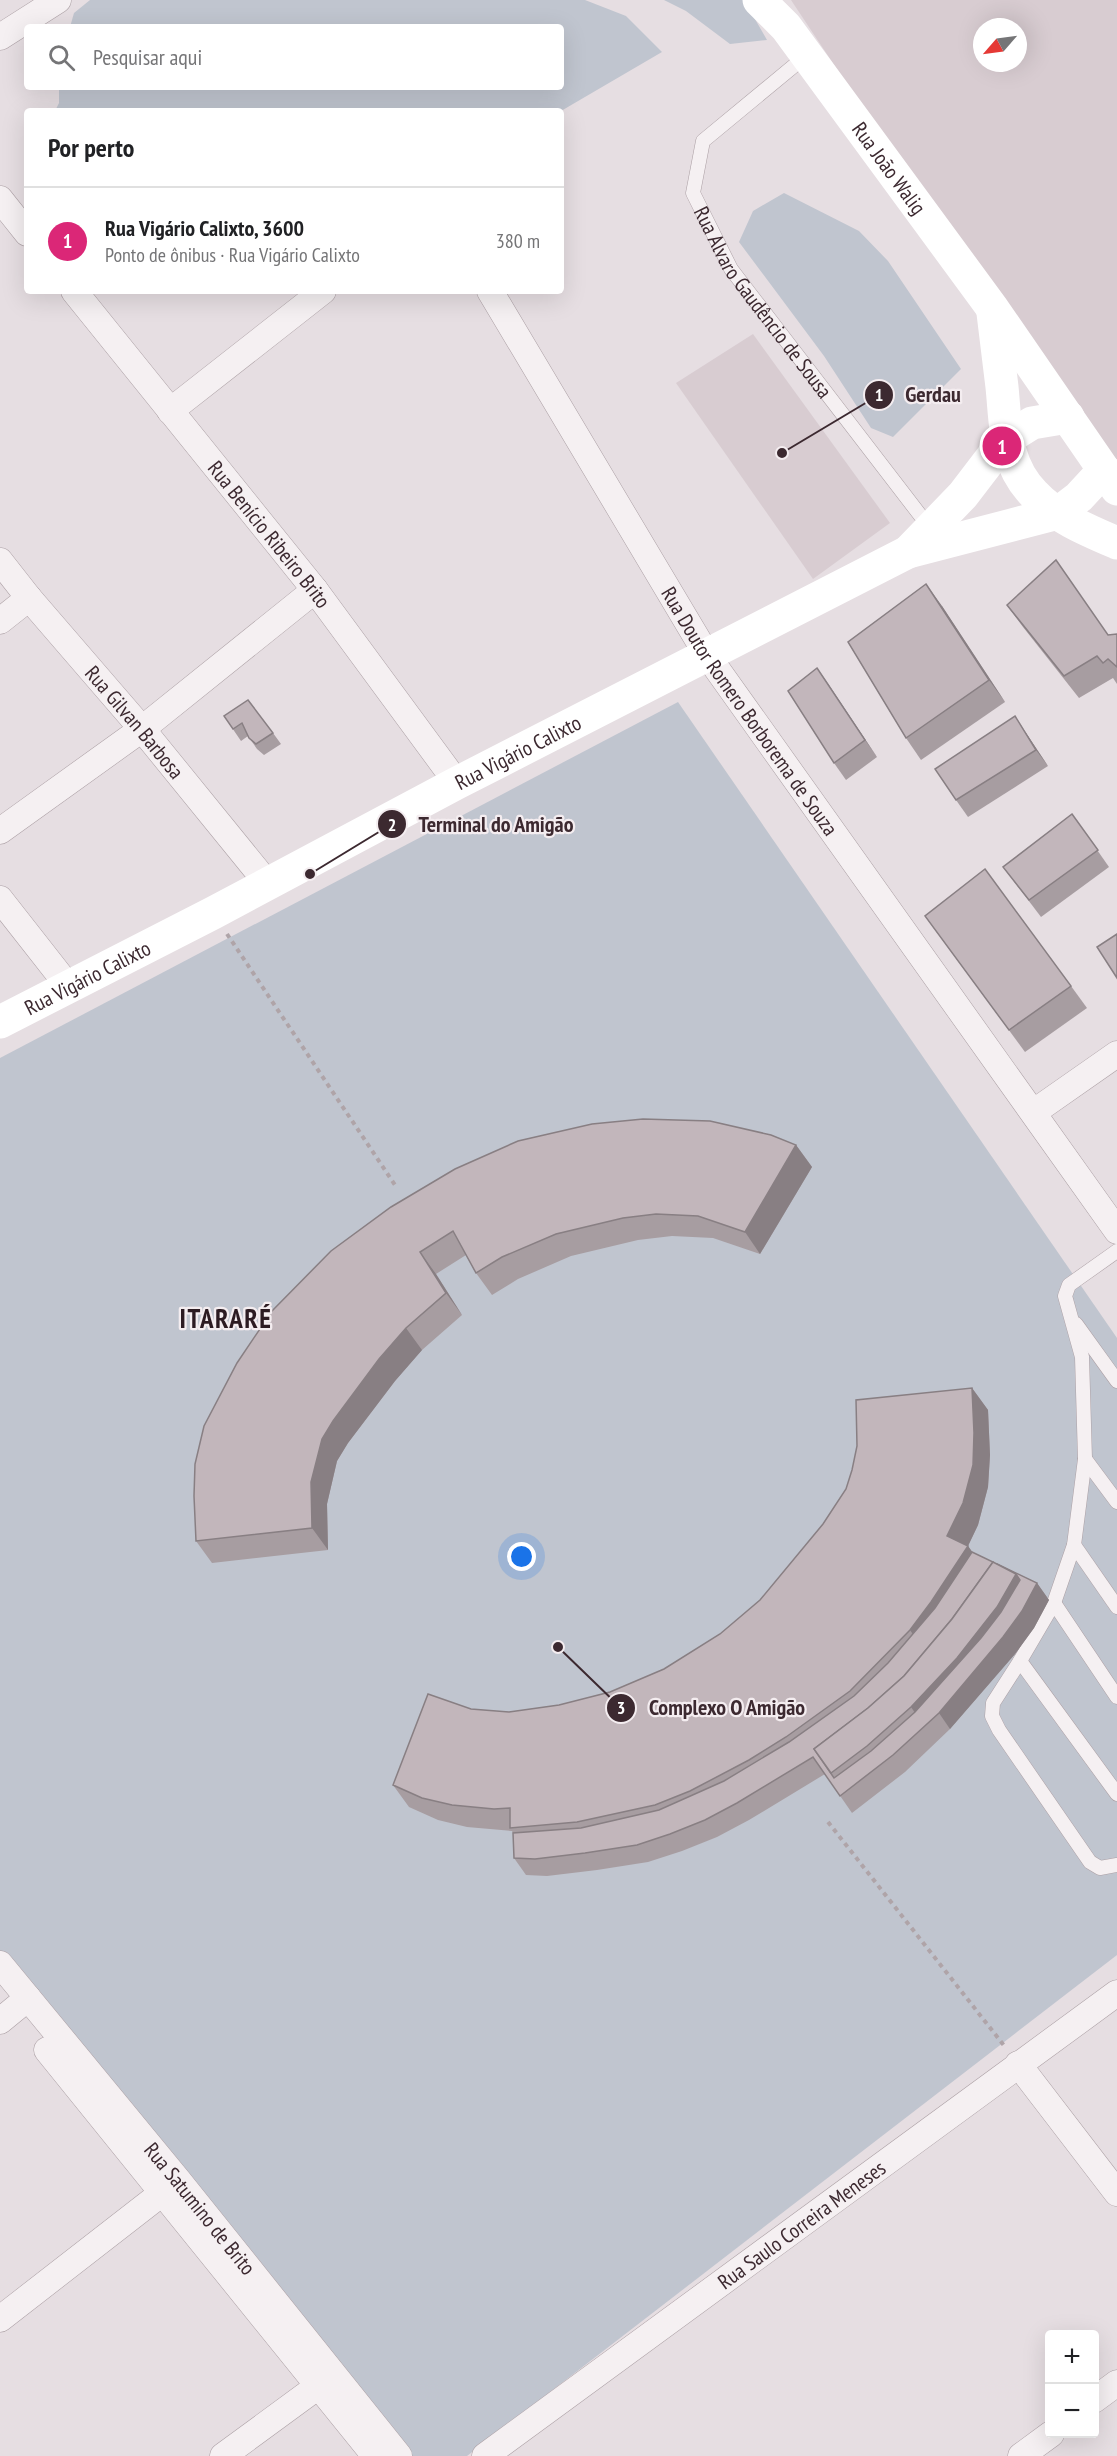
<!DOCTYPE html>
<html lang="pt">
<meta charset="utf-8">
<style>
body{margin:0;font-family:"PT Sans Narrow",sans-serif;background:#f6f6f6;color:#202124}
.controls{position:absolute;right:18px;bottom:18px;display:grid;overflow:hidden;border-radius:6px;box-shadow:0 6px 24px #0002}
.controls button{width:54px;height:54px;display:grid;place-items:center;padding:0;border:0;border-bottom:2px solid #e0e0e0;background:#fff;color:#202124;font:30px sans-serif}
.compass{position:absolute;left:973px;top:18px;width:54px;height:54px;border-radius:50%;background:#fff;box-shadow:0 6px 24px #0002;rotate:242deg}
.you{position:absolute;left:522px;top:1557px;width:21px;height:21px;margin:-15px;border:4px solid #fff;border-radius:50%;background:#1a73e8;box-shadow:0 0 0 9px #1a73e833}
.badge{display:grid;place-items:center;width:39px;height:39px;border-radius:50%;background:#db2777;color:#fff;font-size:20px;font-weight:700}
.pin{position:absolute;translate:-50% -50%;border:3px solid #fff;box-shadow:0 2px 6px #0006}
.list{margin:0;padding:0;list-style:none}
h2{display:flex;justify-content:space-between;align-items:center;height:78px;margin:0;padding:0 24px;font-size:26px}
h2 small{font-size:20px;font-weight:400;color:#757577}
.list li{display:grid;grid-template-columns:39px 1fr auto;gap:18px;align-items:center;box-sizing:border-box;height:108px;padding:0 24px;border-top:2px solid #e0e0e0}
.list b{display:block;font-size:22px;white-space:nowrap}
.list p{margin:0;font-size:20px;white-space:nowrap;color:#757577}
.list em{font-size:20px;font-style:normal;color:#757577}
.icon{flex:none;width:33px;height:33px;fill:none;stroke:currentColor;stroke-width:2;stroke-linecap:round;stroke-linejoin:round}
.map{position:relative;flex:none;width:1117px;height:2456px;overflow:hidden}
.search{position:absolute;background:#fff;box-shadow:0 6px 24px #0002;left:24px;top:24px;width:540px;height:66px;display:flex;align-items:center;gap:15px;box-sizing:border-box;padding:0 21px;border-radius:6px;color:#757577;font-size:22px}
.panel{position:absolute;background:#fff;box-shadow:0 6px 24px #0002;left:24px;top:108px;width:540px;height:186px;border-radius:6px}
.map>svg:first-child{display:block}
.built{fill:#d8ccd1;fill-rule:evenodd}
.green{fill:#c0c5cf}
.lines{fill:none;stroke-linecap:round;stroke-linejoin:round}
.lane-casing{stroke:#aca0a5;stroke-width:15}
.street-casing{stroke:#aca0a5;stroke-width:27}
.path{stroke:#afa4a8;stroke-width:4;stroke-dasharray:4.5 4.5;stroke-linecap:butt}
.lane{stroke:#f5f0f2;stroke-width:14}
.street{stroke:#f5f0f2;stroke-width:26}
.secondary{stroke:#fff;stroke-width:33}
.wall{fill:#a79da1}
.shaded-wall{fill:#887f83}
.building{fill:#c2b6bb;stroke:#887f83;stroke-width:1.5}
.labels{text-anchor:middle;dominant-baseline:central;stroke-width:4.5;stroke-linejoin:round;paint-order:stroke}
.street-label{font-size:21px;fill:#3c2930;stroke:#f4edf0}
.district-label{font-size:27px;font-weight:bold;letter-spacing:1.5px;fill:#2c1b22;stroke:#f4edf0}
.leader{fill:none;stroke:#3c2930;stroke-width:2}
.callout-dot{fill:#3c2930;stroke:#f4edf0;stroke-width:2}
.mark-label{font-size:18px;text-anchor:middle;font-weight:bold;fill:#fff}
.callout-label{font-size:22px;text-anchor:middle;font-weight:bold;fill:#3c2930;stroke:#f4edf0;stroke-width:4.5;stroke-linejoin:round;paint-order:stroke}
</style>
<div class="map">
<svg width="1117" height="2456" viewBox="0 0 1117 2456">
<rect width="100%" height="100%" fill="#e6dee2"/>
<g class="built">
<path d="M791,0H1117V491ZM982,27H1018V63H982Z"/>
<path d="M753,334L890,523L813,579L676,383Z"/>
</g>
<g class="green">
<path d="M90,0H585L626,16L662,52L561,111H55L59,103V87H561V27H70L74,13Z"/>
<path d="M664,0H744L767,40L730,44L686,11Z"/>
<path d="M784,193L859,231L888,261L961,369L893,437L871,428L824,356L739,242L753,211Z"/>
<path d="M678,702L1117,1338V1955L467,2456H400L0,1966V1058Z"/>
</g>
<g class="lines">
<g class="lane-casing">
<g id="lane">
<path id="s1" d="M807,55L703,141L693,193L731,269L930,528"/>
<path d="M1117,1251L1069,1285L1065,1296L1082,1357L1085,1459L1074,1545L1054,1603L1020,1661L993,1703L992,1716L999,1730L1090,1862L1100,1868L1117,1865"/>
<path d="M1076,1324L1117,1381"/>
<path d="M1085,1459L1117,1502"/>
<path d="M1074,1545L1117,1607"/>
<path d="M1054,1603L1117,1697"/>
<path d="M1020,1661L1117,1794"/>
</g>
</g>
<g class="street-casing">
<g id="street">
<path d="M0,37L58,0"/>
<path d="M0,199L27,233"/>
<path id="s2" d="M74,291L315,590L457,783"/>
<path id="s3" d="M490,291L707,655L1117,1231"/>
<path d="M170,411L323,291"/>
<path id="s4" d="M0,561L29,598L142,729L268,884"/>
<path d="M0,621L29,598"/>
<path d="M0,831L142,729L315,590"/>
<path d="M0,899L69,987"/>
<path d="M1034,1112L1117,1054"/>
<path id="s5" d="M0,1964L178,2180L399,2456"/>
<path d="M0,2021L28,1998"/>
<path d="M47,2050L375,2456"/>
<path d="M1018,2064L1117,2193"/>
<path d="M0,2319L175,2183"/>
<path d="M1094,2400L1117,2383"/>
<path d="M223,2456L332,2376"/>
<path id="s6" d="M485,2456L1117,1993"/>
<path d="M1021,2456L1051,2434"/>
</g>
</g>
<g class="path">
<path d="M227,934L397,1188"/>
<path d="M828,1822L1006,2048"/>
</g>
<use href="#lane" class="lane"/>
<use href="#street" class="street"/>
<g class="secondary">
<path id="s7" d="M759,0L786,27L993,309L1117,489"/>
<path d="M993,313C996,338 999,362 1002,387C1006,427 1004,463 1034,494C1055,517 1089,531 1117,543"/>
<path d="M908,552L963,495L1005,440L1032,423L1068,417"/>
<path id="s8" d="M0,1022L213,913L457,783L908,552L1058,513L1079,497L1104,470"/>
</g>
</g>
<g class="wall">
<path d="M1007,605L1108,635L1117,634V684L1113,678L1079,698L1023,627Z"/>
<path d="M942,606L1005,702L921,760L906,738Z"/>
<path d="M817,668L877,757L846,780L834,763Z"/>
<path d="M224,716L273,733L281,744L264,755L257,749L248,736L241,741Z"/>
<path d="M1026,733L1048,766L968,817L956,800Z"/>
<path d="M1072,814L1109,867L1041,917L1003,867Z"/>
<path d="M925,916L1071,986L1087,1008L1025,1052Z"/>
<path d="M796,1145L812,1167L760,1254L713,1238L672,1236L638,1240L571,1256L518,1279L492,1295L476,1273L466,1255L436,1274L462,1315L422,1350L395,1381L348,1443L337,1461L327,1504L328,1550L212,1563L196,1541L331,1251Z"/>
<path d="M972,1388L988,1410L990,1455L988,1487L978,1525L968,1546L972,1552L1037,1583L1049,1600L1034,1628L1015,1654L950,1729L905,1772L852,1813L825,1774L749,1820L717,1837L682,1851L648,1862L597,1870L547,1876L526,1875L514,1858L513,1833L512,1831L467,1827L438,1820L409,1807L393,1785L471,1709L509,1712L559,1705L610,1692L664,1669L720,1634L760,1600Z"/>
</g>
<g class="shaded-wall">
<path d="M926,584L942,606L1005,702L989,680Z"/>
<path d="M817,668L829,685L877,757L865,740Z"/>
<path d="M1015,716L1026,733L1048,766L1036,750Z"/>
<path d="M796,1145L812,1167L760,1254L745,1232Z"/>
<path d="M420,1252L436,1274L462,1315L446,1293Z"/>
<path d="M406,1328L422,1350L395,1381L348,1443L337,1461L327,1504L328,1550L312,1528L311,1482L322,1439L333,1421L379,1359Z"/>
<path d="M972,1388L988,1410L990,1455L988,1487L978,1525L968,1546L984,1568L925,1652L910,1630L947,1536Z"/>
<path d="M1016,1574L1037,1583L1049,1600L1034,1628L1015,1654L950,1729L939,1713L924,1726L911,1707Z"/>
</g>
<g class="building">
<path d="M1056,560L1108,635L1117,634V667L1108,659L1103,663L1097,656L1064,676L1007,605Z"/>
<path d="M926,584L989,680L906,738L848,642Z"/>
<path d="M817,668L865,740L834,763L788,691Z"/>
<path d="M248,700L273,733L256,744L249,738L242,723L233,729L224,716Z"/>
<path d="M1015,716L1036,750L956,800L935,769Z"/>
<path d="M1072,814L1098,850L1029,900L1003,867Z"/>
<path d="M985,869L1071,986L1009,1030L925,916Z"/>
<path d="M1117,934V978L1097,947Z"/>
<path d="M643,1119L710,1121L771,1135L796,1145L745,1232L698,1216L656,1214L623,1218L556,1234L502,1257L476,1273L453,1231L420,1252L446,1293L406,1328L379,1359L333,1421L322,1439L311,1482L312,1528L196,1541L194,1496L195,1464L204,1426L237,1363L272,1311L331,1251L391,1207L455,1169L518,1141L592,1124Z"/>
<path d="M972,1388L974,1433L973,1465L963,1503L947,1536L968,1546L931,1602L910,1630L850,1691L786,1737L749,1760L690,1791L655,1805L577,1822L510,1828V1808L494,1809L452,1805L422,1798L393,1785L428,1694L471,1709L509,1712L559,1705L610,1692L664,1669L720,1634L760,1600L823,1524L846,1489L852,1470L857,1446L856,1400Z"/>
<path d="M972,1552L993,1562L952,1619L904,1676L868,1708L814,1749L834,1778L871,1751L915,1712L981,1638L1001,1612L1020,1580L1016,1574L997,1564L1037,1583L1022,1611L1003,1637L939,1713L893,1755L840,1796L813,1757L737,1803L705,1820L670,1834L637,1845L585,1853L535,1859L514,1858L513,1833L581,1828L659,1810L724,1781L789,1742L854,1696L888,1663L935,1608Z"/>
<path d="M993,1562L1016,1574L997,1607L957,1658L911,1707L867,1746L831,1773L814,1749L868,1708L904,1676L952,1619Z"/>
</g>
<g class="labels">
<g class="street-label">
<text stroke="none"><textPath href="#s7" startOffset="213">Rua João Walig</textPath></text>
<text stroke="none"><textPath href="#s1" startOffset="318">Rua Alvaro Gaudêncio de Sousa</textPath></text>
<text stroke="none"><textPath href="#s2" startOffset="312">Rua Benício Ribeiro Brito</textPath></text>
<text stroke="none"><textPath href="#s3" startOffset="494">Rua Doutor Romero Borborema de Souza</textPath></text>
<text stroke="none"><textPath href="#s4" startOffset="210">Rua Gilvan Barbosa</textPath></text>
<text stroke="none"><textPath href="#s8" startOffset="584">Rua Vigário Calixto</textPath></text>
<text stroke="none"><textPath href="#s8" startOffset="98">Rua Vigário Calixto</textPath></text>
<text stroke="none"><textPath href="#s5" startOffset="316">Rua Satumino de Brito</textPath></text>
<text stroke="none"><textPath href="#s6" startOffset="392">Rua Saulo Correira Meneses</textPath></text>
</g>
<g class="district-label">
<text x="226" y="1318">ITARARÉ</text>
</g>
</g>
<path class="leader" d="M782 453L879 395M310 874L392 824M558 1647L621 1708"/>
<g class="callout-dot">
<circle cx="782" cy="453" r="6"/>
<circle cx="310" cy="874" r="6"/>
<circle cx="558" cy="1647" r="6"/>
<circle cx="879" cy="395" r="15"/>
<circle cx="392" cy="824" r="15"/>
<circle cx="621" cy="1708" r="15"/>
</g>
<g class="mark-label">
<text x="879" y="401">1</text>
<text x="392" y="831">2</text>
<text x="621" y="1714">3</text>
</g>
<g class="callout-label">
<text x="933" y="402">Gerdau</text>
<text x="496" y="832">Terminal do Amigão</text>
<text x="727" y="1715">Complexo O Amigão</text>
</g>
</svg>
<div class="controls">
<button>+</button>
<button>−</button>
</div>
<svg class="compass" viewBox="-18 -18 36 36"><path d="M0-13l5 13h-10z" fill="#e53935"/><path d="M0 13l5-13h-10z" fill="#757577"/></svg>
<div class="you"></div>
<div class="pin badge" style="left:1002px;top:446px">1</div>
<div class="search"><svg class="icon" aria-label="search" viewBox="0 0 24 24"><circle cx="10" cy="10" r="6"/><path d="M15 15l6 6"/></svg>Pesquisar aqui</div>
<section class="panel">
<h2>Por perto<small></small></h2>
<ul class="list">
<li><span class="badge">1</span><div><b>Rua Vigário Calixto, 3600</b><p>Ponto de ônibus · Rua Vigário Calixto</p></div><em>380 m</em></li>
</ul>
</section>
</div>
